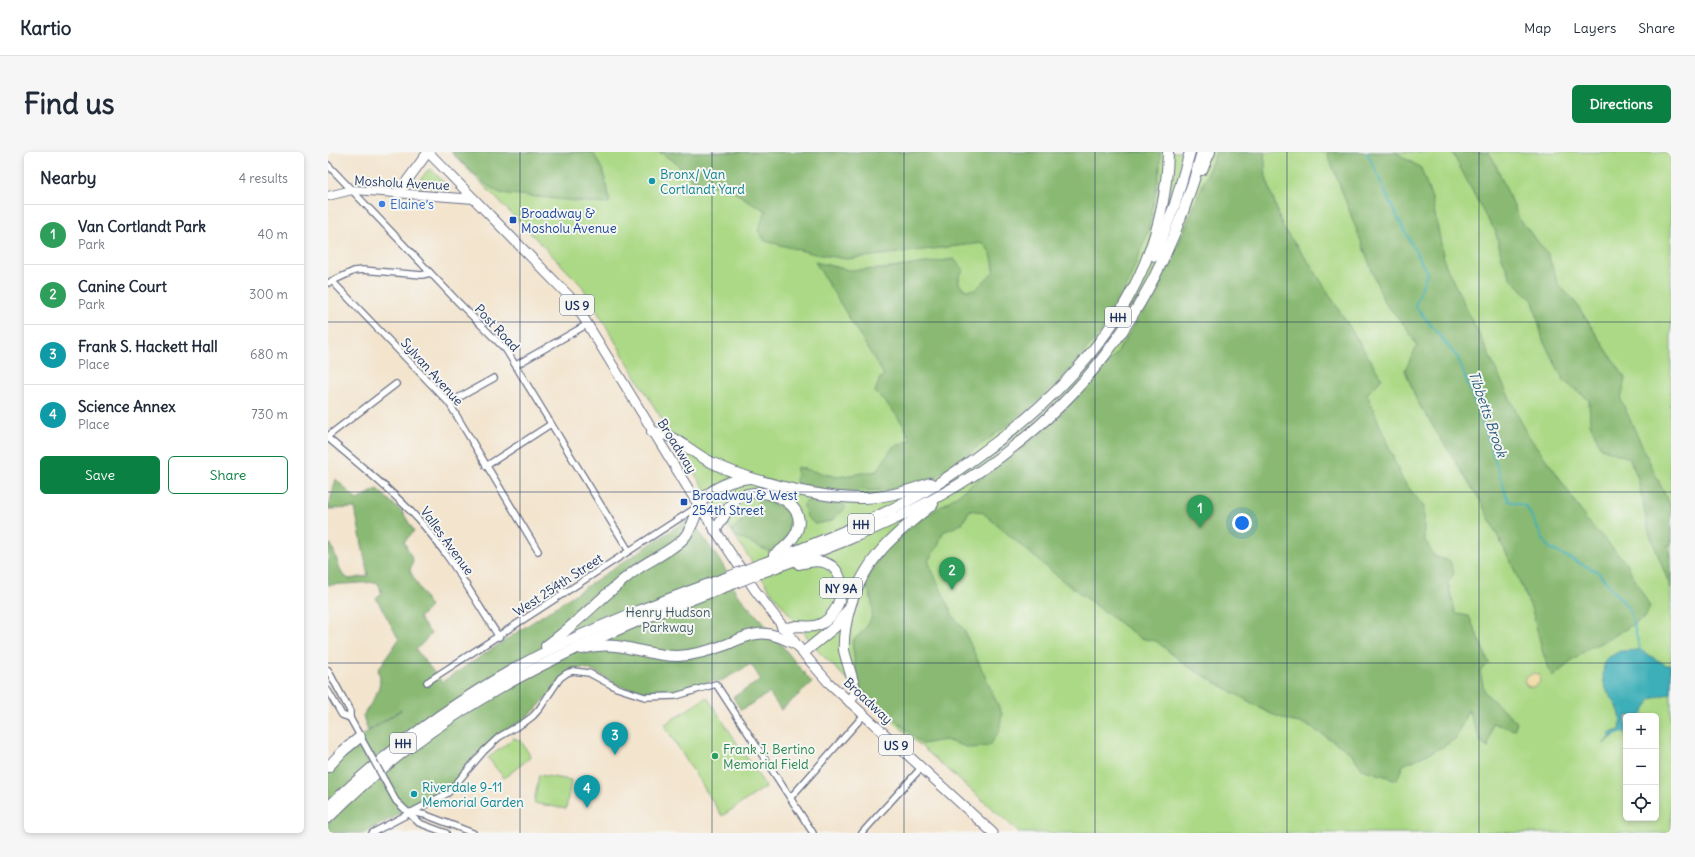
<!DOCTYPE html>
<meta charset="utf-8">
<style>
body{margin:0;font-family:Delius,sans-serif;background:#f6f6f7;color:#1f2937}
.controls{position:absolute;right:12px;bottom:12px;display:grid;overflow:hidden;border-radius:6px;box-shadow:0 2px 6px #0003}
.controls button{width:36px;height:36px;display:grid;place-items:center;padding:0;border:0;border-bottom:1px solid #e0e1e3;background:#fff;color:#1f2937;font:20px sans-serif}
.you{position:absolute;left:914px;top:371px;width:14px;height:14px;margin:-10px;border:3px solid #fff;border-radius:50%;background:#1a73e8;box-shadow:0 0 0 6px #1a73e833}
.badge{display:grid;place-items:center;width:26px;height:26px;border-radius:50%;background:#0b8043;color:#fff;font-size:13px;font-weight:700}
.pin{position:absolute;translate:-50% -33px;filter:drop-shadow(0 1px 2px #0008)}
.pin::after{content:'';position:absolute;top:21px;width:14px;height:12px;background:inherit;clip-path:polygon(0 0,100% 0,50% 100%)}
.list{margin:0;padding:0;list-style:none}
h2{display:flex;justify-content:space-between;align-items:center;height:52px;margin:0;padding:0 16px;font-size:17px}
h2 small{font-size:13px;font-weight:400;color:#747a83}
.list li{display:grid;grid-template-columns:26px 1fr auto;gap:12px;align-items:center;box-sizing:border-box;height:60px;padding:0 16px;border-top:1px solid #e0e1e3}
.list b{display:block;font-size:15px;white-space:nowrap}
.list p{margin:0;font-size:13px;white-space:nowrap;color:#747a83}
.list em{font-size:13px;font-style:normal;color:#747a83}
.actions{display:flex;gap:8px;padding:12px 16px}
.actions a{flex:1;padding:9px 0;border:1px solid #0b8043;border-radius:6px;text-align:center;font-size:14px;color:#0b8043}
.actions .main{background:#0b8043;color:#fff}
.icon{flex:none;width:22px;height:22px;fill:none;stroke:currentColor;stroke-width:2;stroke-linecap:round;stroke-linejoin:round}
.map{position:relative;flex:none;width:1343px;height:681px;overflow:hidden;border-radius:6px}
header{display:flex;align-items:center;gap:24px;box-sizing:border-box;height:56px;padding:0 20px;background:#fff;border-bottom:1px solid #e0e1e3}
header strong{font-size:19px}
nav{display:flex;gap:22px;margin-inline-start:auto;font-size:14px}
.intro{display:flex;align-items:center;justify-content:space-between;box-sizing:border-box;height:96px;padding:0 24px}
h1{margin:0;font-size:28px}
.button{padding:10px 18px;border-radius:6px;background:#0b8043;color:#fff;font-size:14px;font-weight:700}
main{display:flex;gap:24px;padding:0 24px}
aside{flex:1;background:#fff;border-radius:6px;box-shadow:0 2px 6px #0003}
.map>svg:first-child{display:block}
.green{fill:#acd985;stroke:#648472;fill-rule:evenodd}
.forest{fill:#89b972;stroke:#527468}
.sand{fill:#eeda9e;stroke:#84847e}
.water{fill:#3eafb8;stroke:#2c6f8b}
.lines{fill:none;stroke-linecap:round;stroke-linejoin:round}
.stream{stroke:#3eafb8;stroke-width:2}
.street-casing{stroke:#676e85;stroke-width:8}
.secondary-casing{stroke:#676e85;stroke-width:10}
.primary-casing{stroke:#676e85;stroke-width:11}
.highway-casing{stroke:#676e85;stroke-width:12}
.street{stroke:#fff;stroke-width:5.5}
.secondary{stroke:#fff;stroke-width:8}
.primary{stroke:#fff;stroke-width:9}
.highway{stroke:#fff;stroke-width:10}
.street-bridge-casing{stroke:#676e85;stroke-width:8;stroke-linecap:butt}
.highway-bridge-casing{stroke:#676e85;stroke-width:12;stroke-linecap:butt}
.street-bridge{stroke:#fff;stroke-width:5.5}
.highway-bridge{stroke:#fff;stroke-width:10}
.grid{fill:none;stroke:#1b2f5e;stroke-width:1;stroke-opacity:0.55}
.culture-dot{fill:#0f9aa8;stroke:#f6f6f2;stroke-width:1.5}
.shop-dot{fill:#3f7fe0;stroke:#f6f6f2;stroke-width:1.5}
.transit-dot{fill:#1a4fb4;stroke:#f6f6f2;stroke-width:1.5}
.leisure-dot{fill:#2e9e5b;stroke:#f6f6f2;stroke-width:1.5}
.labels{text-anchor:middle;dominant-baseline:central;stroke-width:4;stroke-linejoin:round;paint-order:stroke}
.shield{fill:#f6f6f2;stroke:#5d6b8a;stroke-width:1}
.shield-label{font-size:12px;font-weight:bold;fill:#1b2f5e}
.culture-label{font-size:13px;fill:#0d838f;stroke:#f6f6f2;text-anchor:start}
.street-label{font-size:13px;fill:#1b2f5e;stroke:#f6f6f2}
.shop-label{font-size:13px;fill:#366cbe;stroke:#f6f6f2;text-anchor:start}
.transit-label{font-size:13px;fill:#164399;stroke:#f6f6f2;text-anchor:start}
.park-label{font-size:13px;fill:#3f5a68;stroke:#f6f6f2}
.leisure-label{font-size:13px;fill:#27864d;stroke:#f6f6f2;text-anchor:start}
.water-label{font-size:14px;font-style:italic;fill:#275c7e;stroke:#f6f6f2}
</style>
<header>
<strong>Kartio</strong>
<nav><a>Map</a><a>Layers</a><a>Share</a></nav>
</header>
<div class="intro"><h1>Find us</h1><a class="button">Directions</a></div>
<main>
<aside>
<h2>Nearby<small>4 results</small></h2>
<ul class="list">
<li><span class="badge" style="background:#2e9e5b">1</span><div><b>Van Cortlandt Park</b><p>Park</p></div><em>40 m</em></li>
<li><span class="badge" style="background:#2e9e5b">2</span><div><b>Canine Court</b><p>Park</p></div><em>300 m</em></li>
<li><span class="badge" style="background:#0f9aa8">3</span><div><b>Frank S. Hackett Hall</b><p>Place</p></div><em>680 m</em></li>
<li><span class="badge" style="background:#0f9aa8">4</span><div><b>Science Annex</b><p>Place</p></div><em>730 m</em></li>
</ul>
<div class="actions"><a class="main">Save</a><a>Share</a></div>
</aside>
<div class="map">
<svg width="1343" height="681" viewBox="0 0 1343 681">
<rect width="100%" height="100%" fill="#f6f6f2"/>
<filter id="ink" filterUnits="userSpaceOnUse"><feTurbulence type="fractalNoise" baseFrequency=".025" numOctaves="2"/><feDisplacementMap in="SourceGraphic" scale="8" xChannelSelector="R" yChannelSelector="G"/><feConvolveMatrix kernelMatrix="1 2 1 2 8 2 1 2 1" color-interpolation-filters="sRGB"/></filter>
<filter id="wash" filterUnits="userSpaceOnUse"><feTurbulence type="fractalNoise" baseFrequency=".012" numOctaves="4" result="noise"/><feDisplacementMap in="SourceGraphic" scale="16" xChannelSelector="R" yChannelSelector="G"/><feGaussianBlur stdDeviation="0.9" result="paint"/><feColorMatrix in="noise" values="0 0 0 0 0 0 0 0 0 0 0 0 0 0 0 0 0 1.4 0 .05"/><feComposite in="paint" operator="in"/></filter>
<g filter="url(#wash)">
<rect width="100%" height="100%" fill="#f3e4cd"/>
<g class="green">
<path d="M123,0H1343V681H692L537,545L492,501L442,438L361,313L254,134ZM1298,564H1328V666H1298Z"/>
<path d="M103,17L118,33L119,37L91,35L89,32L99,19Z"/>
<path d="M379,545L438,635L394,664L336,573Z"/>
<path d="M186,586L193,589L203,605L176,626L160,606Z"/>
<path d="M211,623L243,628L238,657L206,651Z"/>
</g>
<g class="forest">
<path d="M123,0H265L275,19L282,50L276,52L172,41L160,34Z"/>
<path d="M331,0H832V17L820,80L789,160L736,224L698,260L608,325L563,338L514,339L468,332L469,315L509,325L549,319L565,295L583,288C575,269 562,254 547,240L552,226L556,223L487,110L521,118L555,117L626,107L636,118L631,124V132L638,138H647L666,119C665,107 663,99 655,91L519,107L487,102L437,89L430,78L438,59L404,39L363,27L347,10Z"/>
<path d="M888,0H936L938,25L955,76L983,113L1054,227L1039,242L1074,327L1096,355V386L1106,404L1122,409L1126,421L1120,431L1128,462L1141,464L1161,511L1152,520L1157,541L1189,570L1186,578L1164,571L1160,596L1153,591L1140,558L1128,586L1113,596L1075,613L1069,628L1034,617L1023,601L999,585L976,572L962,569L941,561L859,514L828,489L812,486L735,429L654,360L642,358L634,372L615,380L610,394L600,409L625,464L636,478L674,562L671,580L661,594L642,596L617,588L594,592L533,537L528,522L524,489C548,469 549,458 537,430L546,414L556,400L588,371L620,350L716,279L769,224L788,202L830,136L851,91Z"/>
<path d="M999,0H1067L1093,16L1104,47L1117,112L1199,282L1229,322L1258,367L1298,411L1322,455L1317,466L1277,489L1261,496L1224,525L1215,501L1204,458L1185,415L1153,350L1089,249L1077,218L1089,194L1078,175L1056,150Z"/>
<path d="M1124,0H1160L1165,7L1192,68L1220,102L1230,132L1245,147L1297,226L1293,248L1343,356V394L1339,393L1343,405V437L1321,380L1309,323L1301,306L1273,296L1262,272L1261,248L1236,229L1215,188L1205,149L1183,126L1174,106L1167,78L1159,67Z"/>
<path d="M8,327L29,348L49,337L75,361L86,379L76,390L85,408L82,419L102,455L91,466L103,482L88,498L114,530L362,366L396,415L408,441L440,476L484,531L453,558L441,541L413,558L405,545L433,528L423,512L393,529H383L364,537L336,542L318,541L291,534L268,520L256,516L243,517L209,556L195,568L173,580L145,606L124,633L37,681H0V613L32,585L73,558L40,579L35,564C43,550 57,535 50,518L71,487L48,446L53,441L52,435L49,430L0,433V393L3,392L14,422L21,427L40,424L27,356L0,357Z"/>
<path d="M481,348L504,352L514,351L518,356L503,369L487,372L479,365L475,352Z"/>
<path d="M430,349C443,350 459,356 467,367C464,382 454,391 442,400L406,383L404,378C410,369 421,366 429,359Z"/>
</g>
<path class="sand" d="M1206,521L1211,523L1212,530C1208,535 1204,536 1199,534L1196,529L1197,526Z"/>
<path class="water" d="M1312,498L1338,513H1343V541L1323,547L1313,564H1298V580L1287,583L1275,592L1283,584L1281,581L1292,578C1298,544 1265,545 1278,507L1292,499Z"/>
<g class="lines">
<path class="stream" d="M1039,0L1065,57L1099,121L1087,154L1130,206L1162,292L1180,349L1198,354L1218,392L1223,397L1270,420L1302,458L1312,498"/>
</g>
</g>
<g filter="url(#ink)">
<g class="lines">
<g class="street-casing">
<g id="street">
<path d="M0,13L130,150L178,198L301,399"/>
<path d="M4,129L121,251L210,399"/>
<path d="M0,131L26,119L34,118L94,123L102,121"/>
<path d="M188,213L260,172"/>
<path d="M121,251L166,226"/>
<path d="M0,284L68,232"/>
<path d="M0,286C30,312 63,337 89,366C121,401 145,445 171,485"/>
<path d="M158,314L223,272"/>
<path d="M229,431L236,442"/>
<path d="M0,518L22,559V566L42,602"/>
<path d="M99,530L369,355"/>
<path d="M0,539L14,563L22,566"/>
<path d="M57,629L68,649L91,671L118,681"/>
<path d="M463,645L536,563"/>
<path d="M82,660L98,663L145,681"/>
<path d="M44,681L120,641L156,599L171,585L197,570L205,564L212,556L232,526L239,521L245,519L261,521L289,536L317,545L348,544L388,532L485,681"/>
<path d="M534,681L593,616"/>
</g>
</g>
<g class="secondary-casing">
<path id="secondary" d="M0,44L24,38L41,39L146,47"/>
</g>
<g class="primary-casing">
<g id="primary">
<path d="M100,0L244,147L366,346L427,438L475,501L500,530L536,563L665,681"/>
<path d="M70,41L100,0"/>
</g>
</g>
<g class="highway-casing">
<g id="highway">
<path d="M874,18L882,0"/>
<path d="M827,104L847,52L862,0"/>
<path d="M324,280C347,281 363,301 383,310C419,329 496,347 537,346C560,345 581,339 602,331"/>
<path d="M387,378C396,368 399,353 410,346C440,327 507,363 446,403"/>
<path d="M428,414C479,395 531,375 580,349C605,336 628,320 651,303C754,230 837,133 840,0"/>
<path d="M432,421C490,400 549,378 604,348C747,270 832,156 874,0"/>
<path d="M454,475C459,477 464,475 469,474C477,474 483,476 490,473C514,465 525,418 495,410C487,408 479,410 471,412"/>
<path d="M218,494C249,472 274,444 304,421C320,408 341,401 355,387C368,374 367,353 380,342C392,333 406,327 422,326"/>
<path d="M254,497C290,486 315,504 350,504C368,503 383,498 400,492C409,488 419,483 429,482C442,480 455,486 467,492"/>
<path d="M475,501L507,475L519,459"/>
<path d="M522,550C523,547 526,543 527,539C527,533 518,508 516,498C515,483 518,469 522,455C537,406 567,382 605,352"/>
<path d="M0,615L15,599L32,585"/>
<path d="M0,655C62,596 132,545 208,505C270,473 337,448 403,424"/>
<path d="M0,666C115,550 257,486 407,431"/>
</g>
</g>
<use href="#street" class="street"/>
<use href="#secondary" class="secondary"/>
<use href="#primary" class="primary"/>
<use href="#highway" class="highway"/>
<g class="street-bridge-casing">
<path id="street-bridge" d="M42,602L57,629"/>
</g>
<g class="highway-bridge-casing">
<g id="highway-bridge">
<path d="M403,424L428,414"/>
<path d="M407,431L432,421"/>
</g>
</g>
<use href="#street-bridge" class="street-bridge"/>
<use href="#highway-bridge" class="highway-bridge"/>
</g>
</g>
<path class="grid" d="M192,0V681M384,0V681M576,0V681M767,0V681M959,0V681M1151,0V681M0,170H1343M0,340H1343M0,511H1343"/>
<g class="culture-dot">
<circle cx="324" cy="29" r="4"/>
<circle cx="86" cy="642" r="4"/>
</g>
<circle class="shop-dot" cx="54" cy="52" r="4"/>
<g class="transit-dot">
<rect x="181" y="64" width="8" height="8" rx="2"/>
<rect x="352" y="346" width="8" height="8" rx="2"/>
</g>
<circle class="leisure-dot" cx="387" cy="604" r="4"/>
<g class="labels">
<g class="shield">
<rect x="232" y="143" width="34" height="20" rx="3"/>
<rect x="777" y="155" width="26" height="20" rx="3"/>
<rect x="520" y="362" width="26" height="20" rx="3"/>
<rect x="492" y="426" width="42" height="20" rx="3"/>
<rect x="62" y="581" width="26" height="20" rx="3"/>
<rect x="551" y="583" width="34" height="20" rx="3"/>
</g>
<g class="shield-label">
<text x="249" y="153">US 9</text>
<text x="790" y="165">HH</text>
<text x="533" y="372">HH</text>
<text x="513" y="436">NY 9A</text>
<text x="75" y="591">HH</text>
<text x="568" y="593">US 9</text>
</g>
<g class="culture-label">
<text x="332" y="22">Bronx/ Van<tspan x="332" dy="15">Cortlandt Yard</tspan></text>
<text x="94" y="635">Riverdale 9-11<tspan x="94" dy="15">Memorial Garden</tspan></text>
</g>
<g class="street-label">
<text transform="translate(74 31) rotate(3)">Mosholu Avenue</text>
<text transform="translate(169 176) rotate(47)">Post Road</text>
<text transform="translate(104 220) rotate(48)">Sylvan Avenue</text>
<text transform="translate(349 294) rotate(58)">Broadway</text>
<text transform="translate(119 389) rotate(54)">Valles Avenue</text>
<text transform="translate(230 433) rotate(-33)">West 254th Street</text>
<text transform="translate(540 549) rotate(43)">Broadway</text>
</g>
<g class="shop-label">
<text x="62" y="52">Elaine’s</text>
</g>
<g class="transit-label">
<text x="193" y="61">Broadway &amp;<tspan x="193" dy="15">Mosholu Avenue</tspan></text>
<text x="364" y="343">Broadway &amp; West<tspan x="364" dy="15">254th Street</tspan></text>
</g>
<g class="park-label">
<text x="340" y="460">Henry Hudson<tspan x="340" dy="15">Parkway</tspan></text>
</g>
<g class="leisure-label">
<text x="395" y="597">Frank J. Bertino<tspan x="395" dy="15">Memorial Field</tspan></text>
</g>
<g class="water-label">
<text transform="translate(1160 262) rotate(71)">Tibbetts Brook</text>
</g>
</g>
</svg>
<div class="controls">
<button>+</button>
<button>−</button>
<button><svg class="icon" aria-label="locate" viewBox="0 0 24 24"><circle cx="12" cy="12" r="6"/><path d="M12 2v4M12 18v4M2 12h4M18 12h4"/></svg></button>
</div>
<div class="you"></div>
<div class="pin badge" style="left:872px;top:376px;background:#2e9e5b">1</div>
<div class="pin badge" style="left:624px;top:438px;background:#2e9e5b">2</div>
<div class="pin badge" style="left:287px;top:603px;background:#0f9aa8">3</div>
<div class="pin badge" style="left:259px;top:656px;background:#0f9aa8">4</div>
</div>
</main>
